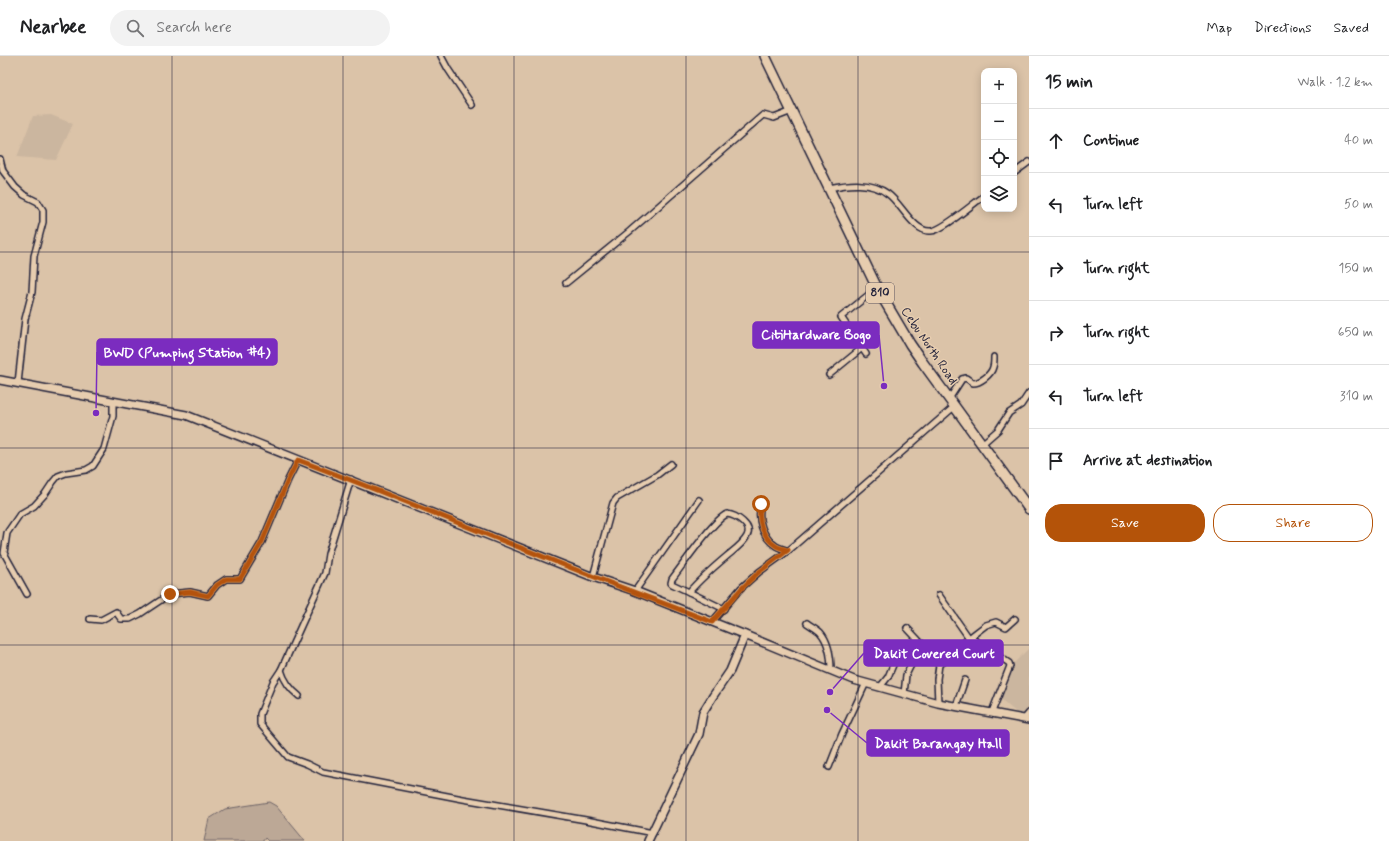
<!DOCTYPE html>
<meta charset="utf-8">
<style>
body{margin:0;font-family:Mynerve,sans-serif;background:#f2f2f2;color:#202124}
.controls{position:absolute;right:12px;top:12px;display:grid;overflow:hidden;border-radius:8px;box-shadow:0 2px 10px #0003}
.controls button{width:36px;height:36px;display:grid;place-items:center;padding:0;border:0;border-bottom:1px solid #e0e0e0;background:#fff;color:#202124;font:20px sans-serif}
.stop{position:absolute;width:12px;height:12px;margin:-9px;border:3px solid #b45309;border-radius:50%;background:#fff}
.stop.end{background:#b45309;border-color:#fff;box-shadow:0 1px 4px #0008}
.list{margin:0;padding:0;list-style:none}
h2{display:flex;justify-content:space-between;align-items:center;height:52px;margin:0;padding:0 16px;font-size:17px}
h2 small{font-size:13px;font-weight:400;color:#757577}
.list li{display:grid;grid-template-columns:26px 1fr auto;gap:12px;align-items:center;box-sizing:border-box;height:64px;padding:0 16px;border-top:1px solid #e0e0e0}
.list b{display:block;font-size:15px;white-space:nowrap}
.list em{font-size:13px;font-style:normal;color:#757577}
.actions{display:flex;gap:8px;padding:12px 16px}
.actions a{flex:1;padding:9px 0;border:1px solid #b45309;border-radius:16px;text-align:center;font-size:14px;color:#b45309}
.actions .main{background:#b45309;color:#fff}
.icon{flex:none;width:22px;height:22px;fill:none;stroke:currentColor;stroke-width:2;stroke-linecap:round;stroke-linejoin:round}
.map{position:relative;flex:none;width:1029px;height:785px;overflow:hidden}
header{display:flex;align-items:center;gap:24px;box-sizing:border-box;height:56px;padding:0 20px;background:#fff;border-bottom:1px solid #e0e0e0}
header strong{font-size:19px}
nav{display:flex;gap:22px;margin-inline-start:auto;font-size:14px}
.search{width:280px;height:36px;background:#f2f2f2;display:flex;align-items:center;gap:10px;box-sizing:border-box;padding:0 14px;border-radius:22px;color:#757577;font-size:15px}
main{display:flex}
aside{flex:1;background:#fff}
.map>svg:first-child{display:block}
.built{fill:#cbb69f}
.green{fill:#bca896;stroke:#6f6568}
.lines{fill:none;stroke-linecap:round;stroke-linejoin:round}
.street-casing{stroke:#22223b;stroke-width:8}
.secondary-casing{stroke:#22223b;stroke-width:10}
.highway-casing{stroke:#22223b;stroke-width:12}
.street{stroke:#e7cdaf;stroke-width:5}
.secondary{stroke:#e7cdaf;stroke-width:7}
.highway{stroke:#e7cdaf;stroke-width:9}
.route{stroke:#b45309;stroke-width:5}
.grid{fill:none;stroke:#22223b;stroke-width:1;stroke-opacity:0.55}
.labels{text-anchor:middle;dominant-baseline:central;stroke-width:3;stroke-linejoin:round;paint-order:stroke}
.shield{fill:#e7cdaf;stroke:#5d555e;stroke-width:1}
.shield-label{font-size:12px;font-weight:bold;fill:#22223b}
.street-label{font-size:13px;fill:#22223b;stroke:#e7cdaf}
.leader{fill:none;stroke:#7b2cbf;stroke-width:1.5}
.callout-dot{fill:#7b2cbf;stroke:#e7cdaf;stroke-width:1.5}
.callout{fill:#7b2cbf;stroke:#7b2cbf;stroke-width:1.5}
.callout-label{font-size:14px;text-anchor:middle;font-weight:bold;fill:#fff}
</style>
<header>
<strong>Nearbee</strong>
<div class="search"><svg class="icon" aria-label="search" viewBox="0 0 24 24"><circle cx="10" cy="10" r="6"/><path d="M15 15l6 6"/></svg>Search here</div>
<nav><a>Map</a><a>Directions</a><a>Saved</a></nav>
</header>
<main>
<div class="map">
<svg width="1029" height="785" viewBox="0 0 1029 785">
<rect width="100%" height="100%" fill="#dbc3a8"/>
<filter id="ink" filterUnits="userSpaceOnUse"><feTurbulence type="fractalNoise" baseFrequency=".025" numOctaves="2"/><feDisplacementMap in="SourceGraphic" scale="8" xChannelSelector="R" yChannelSelector="G"/><feConvolveMatrix kernelMatrix="1 2 1 2 8 2 1 2 1" color-interpolation-filters="sRGB"/></filter>
<g filter="url(#ink)">
<g class="built">
<path d="M51,59L73,68L56,104L17,101L33,60Z"/>
<path d="M1029,592V654L1026,658L1019,659L996,639L1010,611Z"/>
</g>
<path class="green" d="M269,746L276,750L305,785H268L265,782L263,785H204L209,763L225,753Z"/>
<g class="lines">
<g class="street-casing">
<g id="street">
<path d="M441,0L448,13L472,49"/>
<path d="M0,103L3,115L15,131L24,139L38,146L43,154V166L34,200L32,236L25,263L18,327"/>
<path d="M1014,117L1029,106"/>
<path d="M829,132C848,128 871,125 888,138C901,147 914,177 931,175C942,175 974,147 984,140"/>
<path d="M566,227L630,175L763,59L774,62L792,55"/>
<path d="M866,298L841,261L877,232"/>
<path d="M829,319L862,292"/>
<path d="M949,343L962,323L966,322L973,327C980,327 991,319 993,311C994,308 994,305 994,301"/>
<path d="M982,388L998,374L1009,357L1021,349L1029,337"/>
<path d="M761,448C757,463 762,481 776,490C779,492 784,493 788,495"/>
<path d="M727,458C736,459 753,470 747,480C743,488 734,494 727,500C714,511 700,523 689,536L672,528L671,527L672,523C683,509 713,464 727,458Z"/>
<path d="M593,521L613,447L617,442L657,419L671,408"/>
<path d="M635,535L699,444"/>
<path d="M689,536L724,553"/>
<path d="M27,538L4,497L7,477L20,458L34,450L45,438L53,426L58,420L66,417L86,414L93,410L104,393L113,360V345"/>
<path d="M90,563L101,564L116,556L121,563H130L140,558L170,538L190,536L208,540L217,529L226,523H240L262,486L288,424L298,404"/>
<path d="M712,566L741,532L759,516L788,495L955,350"/>
<path d="M807,567C811,570 817,573 820,576C829,586 831,603 831,615"/>
<path d="M923,589L939,609"/>
<path d="M281,614L273,626L260,658V668L288,701L307,708L323,716L463,743L586,764L653,777"/>
<path d="M880,631L888,621L893,609"/>
<path d="M904,638L906,619L911,609L923,589L907,572"/>
<path d="M299,640C290,633 284,624 281,614L325,517L328,498L351,423"/>
<path d="M938,647L937,623L939,609L969,582L939,539"/>
<path d="M956,650L965,624"/>
<path d="M992,656L1010,610L1009,607L976,585L969,582L986,569L996,566L1006,571L1015,563"/>
<path d="M1024,663L1029,657"/>
<path d="M829,711L842,678L866,627"/>
</g>
</g>
<g class="secondary-casing">
<g id="secondary">
<path d="M0,324L186,359L593,521L635,535L745,579L854,624L938,647L1029,664"/>
<path d="M648,785L699,678L703,656L713,640L730,615L745,579"/>
</g>
</g>
<g class="highway-casing">
<path id="highway" d="M765,0L877,232L910,288L923,307L1029,453"/>
</g>
<use href="#street" class="street"/>
<use href="#secondary" class="secondary"/>
<use href="#highway" class="highway"/>
</g>
</g>
<g class="lines" filter="url(#ink)">
<path class="route" d="M170,538L190,536L208,540L217,529L226,523H240L262,486L288,424L298,404C382,435 465,470 549,503C603,525 658,545 712,566L742,532L759,516L788,494C784,493 779,492 776,490C762,481 757,463 761,448"/>
</g>
<path class="grid" d="M172,0V785M343,0V785M514,0V785M686,0V785M858,0V785M0,196H1029M0,392H1029M0,589H1029"/>
<g class="labels">
<rect class="shield" x="866" y="227" width="28" height="20" rx="3"/>
<g class="shield-label">
<text x="880" y="237">810</text>
</g>
<g class="street-label">
<text transform="translate(929 290) rotate(56)">Cebu North Road</text>
</g>
</g>
<path class="leader" d="M884 330L879 279M96 357L97 296M830 636L864 597M827 654L867 687"/>
<g class="callout-dot">
<circle cx="884" cy="330" r="4"/>
<circle cx="96" cy="357" r="4"/>
<circle cx="830" cy="636" r="4"/>
<circle cx="827" cy="654" r="4"/>
</g>
<g class="callout">
<rect x="753" y="266" width="126" height="26" rx="4"/>
<rect x="97" y="283" width="180" height="26" rx="4"/>
<rect x="864" y="584" width="139" height="26" rx="4"/>
<rect x="867" y="674" width="142" height="26" rx="4"/>
</g>
<g class="callout-label">
<text x="816" y="283">CitiHardware Bogo</text>
<text x="187" y="301">BWD (Pumping Station #4)</text>
<text x="934" y="602">Dakit Covered Court</text>
<text x="938" y="692">Dakit Barangay Hall</text>
</g>
</svg>
<div class="controls">
<button>+</button>
<button>−</button>
<button><svg class="icon" aria-label="locate" viewBox="0 0 24 24"><circle cx="12" cy="12" r="6"/><path d="M12 2v4M12 18v4M2 12h4M18 12h4"/></svg></button>
<button><svg class="icon" aria-label="layers" viewBox="0 0 24 24"><path d="M12 4l9 5-9 5-9-5zM3 14l9 5 9-5"/></svg></button>
</div>
<div class="stop" style="left:761px;top:448px"></div>
<div class="stop end" style="left:170px;top:538px"></div>
</div>
<aside>
<h2>15 min<small>Walk · 1.2 km</small></h2>
<ul class="list">
<li><svg class="icon" aria-label="ahead" viewBox="0 0 24 24"><path d="M12 20V5M6 11l6-6 6 6"/></svg><div><b>Continue</b></div><em>40 m</em></li>
<li><svg class="icon" aria-label="left" viewBox="0 0 24 24"><path d="M17 20v-9H6M10 6l-5 5 5 5"/></svg><div><b>Turn left</b></div><em>50 m</em></li>
<li><svg class="icon" aria-label="right" viewBox="0 0 24 24"><path d="M7 20v-9h11M14 6l5 5-5 5"/></svg><div><b>Turn right</b></div><em>150 m</em></li>
<li><svg class="icon" aria-label="right" viewBox="0 0 24 24"><path d="M7 20v-9h11M14 6l5 5-5 5"/></svg><div><b>Turn right</b></div><em>650 m</em></li>
<li><svg class="icon" aria-label="left" viewBox="0 0 24 24"><path d="M17 20v-9H6M10 6l-5 5 5 5"/></svg><div><b>Turn left</b></div><em>310 m</em></li>
<li><svg class="icon" aria-label="arrive" viewBox="0 0 24 24"><path d="M6 21V4h12l-3 4 3 4H6"/></svg><div><b>Arrive at destination</b></div></li>
</ul>
<div class="actions"><a class="main">Save</a><a>Share</a></div>
</aside>
</main>
